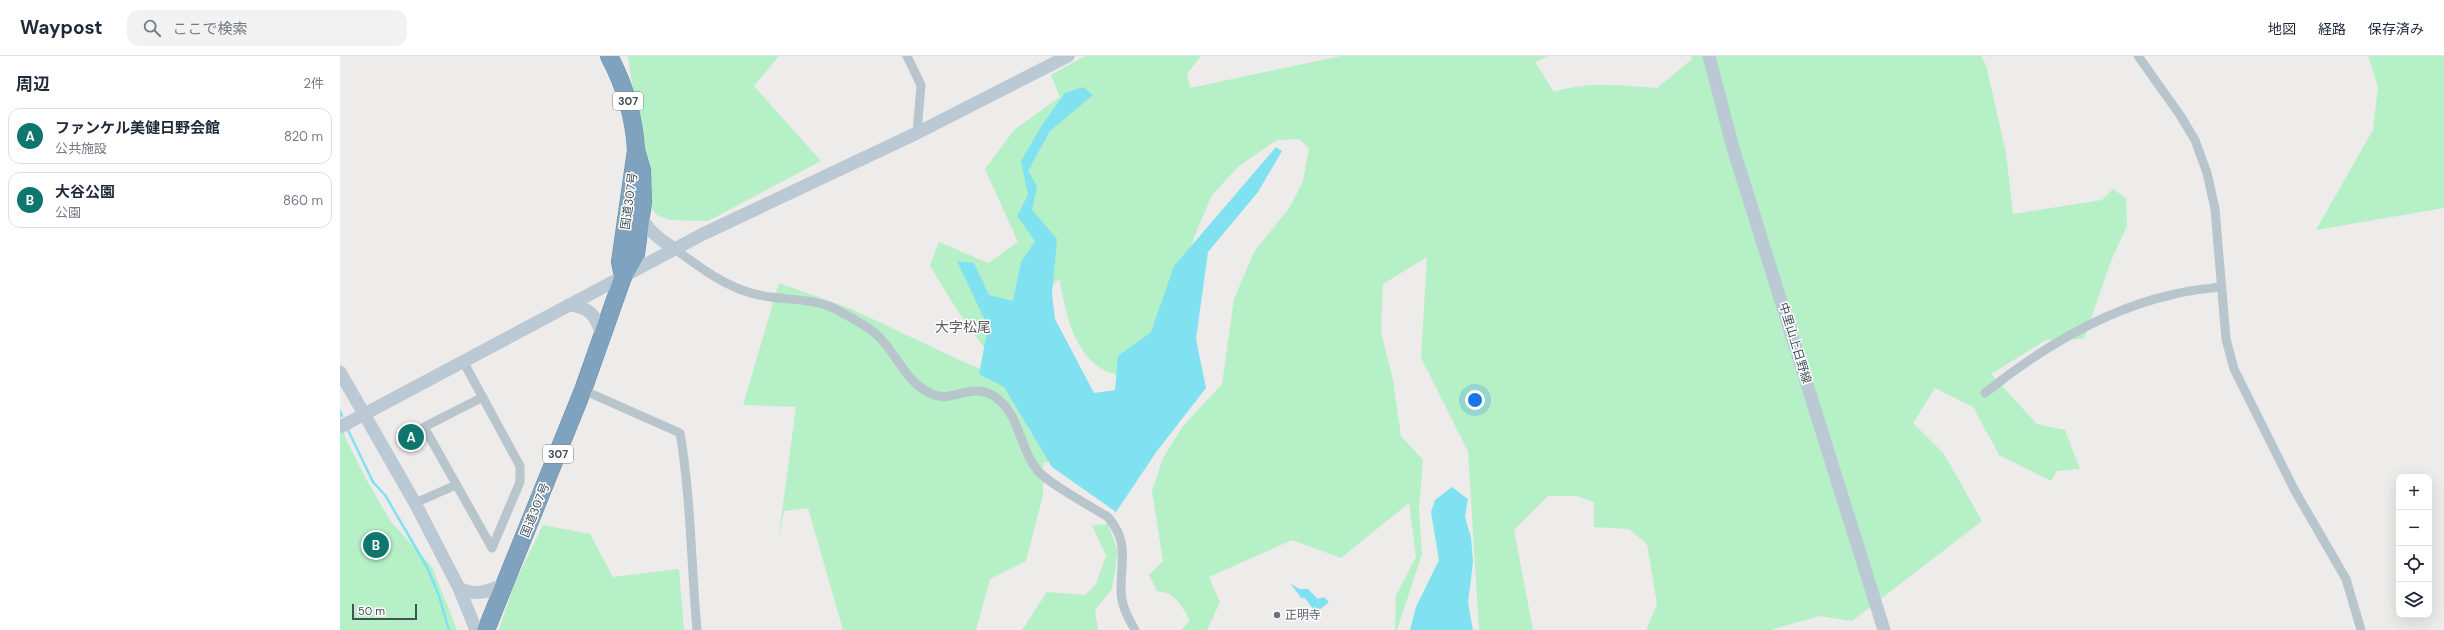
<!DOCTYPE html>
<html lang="ja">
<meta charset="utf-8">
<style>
body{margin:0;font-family:"DM Sans","Noto Sans JP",sans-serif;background:#f2f2f3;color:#1f2937}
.controls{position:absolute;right:12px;bottom:12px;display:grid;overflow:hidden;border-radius:8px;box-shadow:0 4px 16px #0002}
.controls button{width:36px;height:36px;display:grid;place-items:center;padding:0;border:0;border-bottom:1px solid #e0e1e3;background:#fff;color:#1f2937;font:20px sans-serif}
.scale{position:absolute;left:12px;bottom:10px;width:65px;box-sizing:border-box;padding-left:4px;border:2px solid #435159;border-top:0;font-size:11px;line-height:14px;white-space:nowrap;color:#435159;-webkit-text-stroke:3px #fff;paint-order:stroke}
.you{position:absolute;left:1135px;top:344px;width:14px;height:14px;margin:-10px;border:3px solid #fff;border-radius:50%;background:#1a73e8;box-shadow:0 0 0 6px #1a73e833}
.badge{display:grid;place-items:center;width:26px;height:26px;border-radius:50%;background:#0f766e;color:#fff;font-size:13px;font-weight:700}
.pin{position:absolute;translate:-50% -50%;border:2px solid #fff;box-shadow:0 1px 4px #0006}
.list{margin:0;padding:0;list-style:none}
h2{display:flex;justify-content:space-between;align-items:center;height:52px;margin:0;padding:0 16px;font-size:17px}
h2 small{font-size:13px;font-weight:400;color:#747a83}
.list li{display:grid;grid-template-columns:26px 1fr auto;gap:12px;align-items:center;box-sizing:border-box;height:56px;margin:0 8px 8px;padding:0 8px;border:1px solid #e0e1e3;border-radius:12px}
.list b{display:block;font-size:15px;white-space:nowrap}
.list p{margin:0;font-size:13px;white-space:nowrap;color:#747a83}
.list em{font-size:13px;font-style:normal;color:#747a83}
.icon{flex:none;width:22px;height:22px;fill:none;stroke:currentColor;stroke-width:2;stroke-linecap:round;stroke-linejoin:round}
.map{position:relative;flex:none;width:2104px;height:574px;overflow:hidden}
header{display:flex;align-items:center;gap:24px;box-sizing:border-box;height:56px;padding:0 20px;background:#fff;border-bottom:1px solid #e0e1e3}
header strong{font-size:19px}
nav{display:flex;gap:22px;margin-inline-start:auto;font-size:14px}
.search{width:280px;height:36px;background:#f2f2f3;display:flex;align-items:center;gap:10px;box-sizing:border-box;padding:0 14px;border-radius:12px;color:#747a83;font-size:15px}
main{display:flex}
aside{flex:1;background:#fff}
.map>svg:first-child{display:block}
.green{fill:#b5f0c7}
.water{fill:#80e2f0}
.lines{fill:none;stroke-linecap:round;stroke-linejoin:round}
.stream{stroke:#80e2f0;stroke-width:2.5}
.highway-casing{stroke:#6b8ea9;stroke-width:18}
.street{stroke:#b8c5cc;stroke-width:9}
.secondary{stroke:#bac9d4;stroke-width:13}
.highway{stroke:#7fa3be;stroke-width:17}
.worship-dot{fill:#6b7280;stroke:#fff;stroke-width:1.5}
.labels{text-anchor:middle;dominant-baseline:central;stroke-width:3;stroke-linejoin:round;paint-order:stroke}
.shield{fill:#fff;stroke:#7b858b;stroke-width:1}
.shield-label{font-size:11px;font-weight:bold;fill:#435159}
.street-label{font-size:12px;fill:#435159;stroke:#fff}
.worship-label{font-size:12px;fill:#5b616d;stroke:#fff;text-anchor:start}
.quarter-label{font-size:14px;fill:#585c61;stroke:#fff}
</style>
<header>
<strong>Waypost</strong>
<div class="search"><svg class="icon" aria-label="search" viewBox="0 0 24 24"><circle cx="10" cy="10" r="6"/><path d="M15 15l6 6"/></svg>ここで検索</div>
<nav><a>地図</a><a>経路</a><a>保存済み</a></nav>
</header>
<main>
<aside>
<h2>周辺<small>2件</small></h2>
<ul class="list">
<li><span class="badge">A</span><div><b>ファンケル美健日野会館</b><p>公共施設</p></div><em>820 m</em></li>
<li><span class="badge">B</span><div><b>大谷公園</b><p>公園</p></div><em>860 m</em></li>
</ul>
</aside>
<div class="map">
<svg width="2104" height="574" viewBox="0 0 2104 574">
<rect width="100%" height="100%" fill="#eeebeb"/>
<g class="green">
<path d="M288,0H439L414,30L481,105L368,165L330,164L317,159L310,151Z"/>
<path d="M745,0H861L847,18L850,32L1001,0H1208L1195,6L1214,36C1247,25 1283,30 1317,32L1352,3L1351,0H1641L1646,9L1666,97L1673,158L1762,144L1773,133L1786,142L1787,170L1771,205L1744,283L1706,284L1651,318L1697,368L1725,374L1740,413L1717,415L1711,425L1659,399L1633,351L1595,332L1573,367L1604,398L1642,465L1512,565L1480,560L1430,574H1306L1317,548L1307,488L1289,473L1254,471V446L1237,440H1208L1174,474L1193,574H1139L1128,395L1081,301L1087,201L1043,228L1041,276L1053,324L1061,380L1083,404L1079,453L1082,498L1057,574H1055L1056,539L1076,501L1069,447L1001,502L952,484L869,521L880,546L867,574H841L850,564C841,549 835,536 817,535L809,519L823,505L812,435L823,402L843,370L882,328L894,243L914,196L950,151L963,125L969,92L959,83L937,84L899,110L872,139L855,179L829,258L787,323C777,319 764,315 756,309C730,287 726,254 719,223L645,293L619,257L590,210L599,186L648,207L678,186L645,113L674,74L720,41L711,19Z"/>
<path d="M2028,0H2104V152L1976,174L2033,74L2038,31Z"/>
<path d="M439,227L509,252L624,306L674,327L690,377L724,385L732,403L703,407V439L686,505L650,523L636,574H503L468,452L444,455L438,486L456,351L403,349Z"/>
<path d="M0,359L5,381L26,423L51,466L92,511L117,574H0Z"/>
<path d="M768,468L778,496L772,533L755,554L758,574H682L707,536L745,539L756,528L766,500L752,469Z"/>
<path d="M203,469L250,478L273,521L339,513L344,574H159L174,528Z"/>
</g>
<g class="water">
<path d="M743,31L753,39L710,75L688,115L697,130L692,154L717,183L712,238L715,263L754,337L775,334L778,300L811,276L834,210L936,91L942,95L918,136L868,196L856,283L866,332L817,395L776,456L712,411L664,331L639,318L648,271L617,205L634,207L649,239L673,245L681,206L695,185L677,160L688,139L681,105L702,69L725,37Z"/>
<path d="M1112,431L1128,443L1125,461L1131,481L1133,506L1128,547L1133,574H1070L1076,551L1099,504L1091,456L1095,444Z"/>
<path d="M950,527L959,533H968L978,543L984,541L989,546L976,557L964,541L962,543Z"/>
</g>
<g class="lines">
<g class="stream">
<path d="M0,355L2,360"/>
<path d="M8,374L33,426L45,439L87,511L99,540L109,574"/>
</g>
<g class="highway-casing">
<g id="highway">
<path d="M269,0C285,30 294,60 296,94L280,206L283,221"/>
<path d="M146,574L243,334L283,221L296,198L303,146L302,114L296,94"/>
</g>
</g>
<g class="street">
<path d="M567,0L581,29L577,77"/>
<path d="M1798,0L1840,59L1855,84L1867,117L1875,153L1886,283L1894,313L1955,435L2006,523L2021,574"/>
<path d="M335,193C359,211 388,233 419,239C445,245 475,241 499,255C511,262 527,269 537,279C557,297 565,327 592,338C613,348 633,323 658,343C680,361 680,393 697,414C709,428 750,450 768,461C789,486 781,503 781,534C781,549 788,562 795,574"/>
<path d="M123,305L180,410V426L152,492L84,371L143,341"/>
<path d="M243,334L340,377C351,441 351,508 357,574"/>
<path d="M1645,337C1700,293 1765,253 1835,238C1850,234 1865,233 1880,231"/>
<path d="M75,447L116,429"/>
</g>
<g class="secondary">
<path d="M1369,0L1393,92L1544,574"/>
<path d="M301,161C310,176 320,184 335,193"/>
<path d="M229,249C250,251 256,260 262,279"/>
<path d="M0,316L75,447L119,532L136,574"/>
<path d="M0,371L363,178L577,77L728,0"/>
<path d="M119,532C137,541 148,535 166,528"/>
</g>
<use href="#highway" class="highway"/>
</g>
<circle class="worship-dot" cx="937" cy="559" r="4"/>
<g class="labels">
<g class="shield">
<rect x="273" y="36" width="30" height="18" rx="3"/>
<rect x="203" y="389" width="30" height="18" rx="3"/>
</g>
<g class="shield-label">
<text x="288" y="45">307</text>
<text x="218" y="398">307</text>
</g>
<g class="street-label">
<text transform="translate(289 145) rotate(-82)">国道307号</text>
<text transform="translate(1455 287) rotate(73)">中里山上日野線</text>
<text transform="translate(195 454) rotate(-68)">国道307号</text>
</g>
<g class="worship-label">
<text x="945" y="559">正明寺</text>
</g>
<g class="quarter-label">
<text x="623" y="271">大字松尾</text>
</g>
</g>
</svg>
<div class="controls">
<button>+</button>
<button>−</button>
<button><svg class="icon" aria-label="locate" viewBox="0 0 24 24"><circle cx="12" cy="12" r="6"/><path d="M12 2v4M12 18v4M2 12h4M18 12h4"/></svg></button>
<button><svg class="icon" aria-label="layers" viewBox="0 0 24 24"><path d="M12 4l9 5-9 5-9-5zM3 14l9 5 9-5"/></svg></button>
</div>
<div class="scale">50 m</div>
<div class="you"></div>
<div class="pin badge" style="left:71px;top:381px">A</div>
<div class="pin badge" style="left:36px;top:489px">B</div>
</div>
</main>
